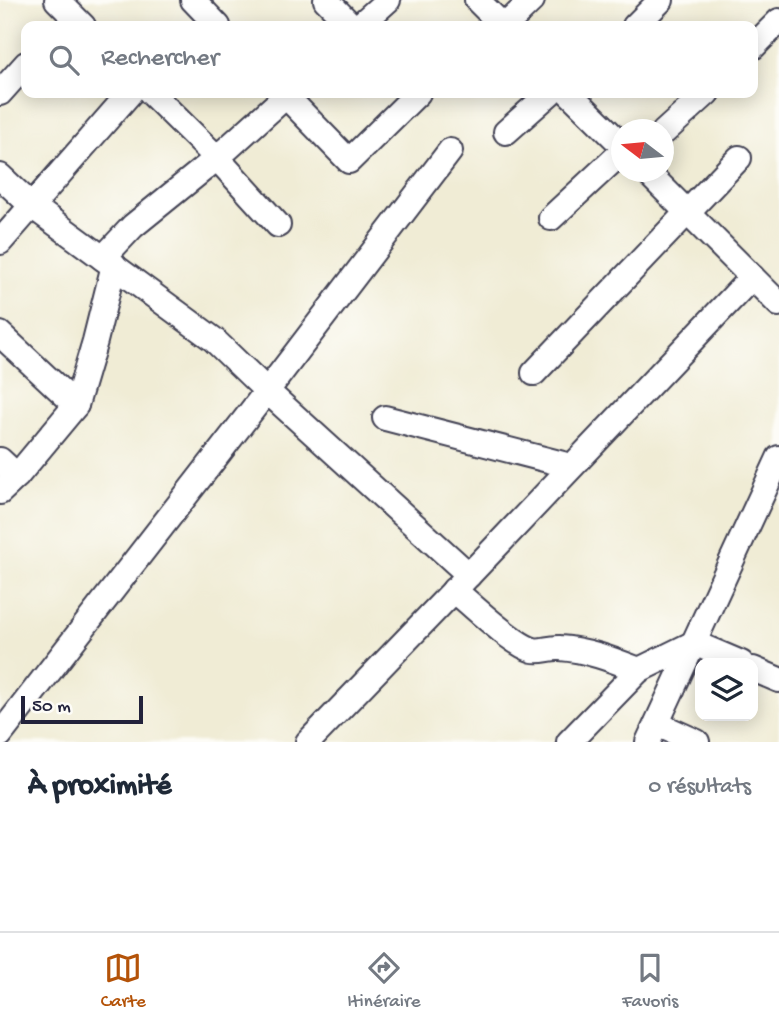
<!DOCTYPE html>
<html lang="fr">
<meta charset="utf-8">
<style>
body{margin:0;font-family:"Gochi Hand",sans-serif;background:#f2f2f3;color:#1f2937}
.controls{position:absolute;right:21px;bottom:21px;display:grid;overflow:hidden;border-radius:14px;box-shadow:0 4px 18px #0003}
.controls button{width:63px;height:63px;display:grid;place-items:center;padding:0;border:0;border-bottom:2px solid #e0e1e3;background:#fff;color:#1f2937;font:35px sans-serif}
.compass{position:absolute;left:611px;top:119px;width:63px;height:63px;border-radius:50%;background:#fff;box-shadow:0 4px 18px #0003;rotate:286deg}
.scale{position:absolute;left:21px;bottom:18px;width:122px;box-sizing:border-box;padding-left:7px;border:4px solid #22223b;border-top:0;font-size:19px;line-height:24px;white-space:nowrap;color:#22223b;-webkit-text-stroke:5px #fdfcf7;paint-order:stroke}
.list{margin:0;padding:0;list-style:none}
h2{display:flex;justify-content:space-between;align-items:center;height:91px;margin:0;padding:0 28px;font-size:30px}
h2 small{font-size:23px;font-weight:400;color:#747a83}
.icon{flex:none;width:38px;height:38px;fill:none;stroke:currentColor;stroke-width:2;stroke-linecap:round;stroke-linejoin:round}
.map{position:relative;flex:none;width:779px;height:742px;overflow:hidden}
.search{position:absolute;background:#fff;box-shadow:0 4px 18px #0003;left:21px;right:21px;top:21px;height:77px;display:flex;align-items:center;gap:18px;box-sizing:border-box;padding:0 24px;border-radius:14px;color:#747a83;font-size:26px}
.sheet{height:189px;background:#fff}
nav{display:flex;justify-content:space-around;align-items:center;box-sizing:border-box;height:98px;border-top:2px solid #e0e1e3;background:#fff;font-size:19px;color:#747a83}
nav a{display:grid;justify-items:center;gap:4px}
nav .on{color:#b45309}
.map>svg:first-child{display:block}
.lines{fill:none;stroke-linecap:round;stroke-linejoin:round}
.minor-casing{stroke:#414052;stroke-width:28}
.minor{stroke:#fff;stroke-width:24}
</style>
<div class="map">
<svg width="779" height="742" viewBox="0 0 779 742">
<rect width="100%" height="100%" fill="#fdfcf7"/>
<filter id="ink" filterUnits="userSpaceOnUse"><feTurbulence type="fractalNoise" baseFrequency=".0143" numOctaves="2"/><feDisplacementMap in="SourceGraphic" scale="14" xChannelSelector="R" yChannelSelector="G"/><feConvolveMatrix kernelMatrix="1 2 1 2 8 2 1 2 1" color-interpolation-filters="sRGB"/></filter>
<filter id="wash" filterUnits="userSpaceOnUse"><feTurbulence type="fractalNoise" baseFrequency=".00686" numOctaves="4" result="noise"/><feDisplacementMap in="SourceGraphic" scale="28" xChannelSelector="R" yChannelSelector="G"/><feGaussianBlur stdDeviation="1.57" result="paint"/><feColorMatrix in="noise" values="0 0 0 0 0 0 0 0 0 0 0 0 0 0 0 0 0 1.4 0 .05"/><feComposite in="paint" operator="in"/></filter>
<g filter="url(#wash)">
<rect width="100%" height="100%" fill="#f0ecd5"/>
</g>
<g filter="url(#ink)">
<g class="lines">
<g class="minor-casing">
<g id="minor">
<path d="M57,0L83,26"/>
<path d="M193,0L218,26"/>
<path d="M326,0L352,26"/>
<path d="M477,0L503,26"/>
<path d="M359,26L388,0"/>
<path d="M505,26L532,0"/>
<path d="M635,26L661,0"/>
<path d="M753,47L779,21"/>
<path d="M0,93L26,64"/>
<path d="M151,93L217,158L278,225"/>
<path d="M283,93L349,161L418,93"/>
<path d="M569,93L622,145"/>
<path d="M506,132L550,93"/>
<path d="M664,132L707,93"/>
<path d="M647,172L779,304"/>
<path d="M0,176L32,206L213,339L267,391L469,575"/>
<path d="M551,218L622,152"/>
<path d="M0,242L130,93"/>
<path d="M103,258L133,226L217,158L289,93"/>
<path d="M0,334L76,405"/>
<path d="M534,373L739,158"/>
<path d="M385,418L571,466"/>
<path d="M0,460L17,476"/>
<path d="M0,492L17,476L76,405L95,341L114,265"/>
<path d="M454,590C472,605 512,644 533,650C541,652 551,647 560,648C588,650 613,660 639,670L694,643L741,663"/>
<path d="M753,669L779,680"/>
<path d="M657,724L697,742"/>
<path d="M0,735L267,391L450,151"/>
<path d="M308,742L469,575L752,277"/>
<path d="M569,742L639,670"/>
<path d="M648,742L779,458"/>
</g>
</g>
<use href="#minor" class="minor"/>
</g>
</g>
</svg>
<div class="controls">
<button><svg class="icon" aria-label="layers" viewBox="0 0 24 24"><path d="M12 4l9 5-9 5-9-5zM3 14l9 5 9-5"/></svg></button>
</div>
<svg class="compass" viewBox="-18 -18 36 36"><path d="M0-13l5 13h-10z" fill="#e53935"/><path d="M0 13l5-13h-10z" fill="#747a83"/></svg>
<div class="scale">50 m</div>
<div class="search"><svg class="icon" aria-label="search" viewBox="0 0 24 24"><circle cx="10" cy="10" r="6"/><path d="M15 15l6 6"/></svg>Rechercher</div>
</div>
<section class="sheet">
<h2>À proximité<small>0 résultats</small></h2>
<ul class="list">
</ul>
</section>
<nav>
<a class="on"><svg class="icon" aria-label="map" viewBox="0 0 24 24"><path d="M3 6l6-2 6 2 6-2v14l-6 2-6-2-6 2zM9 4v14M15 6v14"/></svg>Carte</a>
<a><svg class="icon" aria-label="directions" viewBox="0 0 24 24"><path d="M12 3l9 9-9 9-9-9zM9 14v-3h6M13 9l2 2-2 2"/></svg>Itinéraire</a>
<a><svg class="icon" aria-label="saved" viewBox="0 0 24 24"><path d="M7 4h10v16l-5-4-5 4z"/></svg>Favoris</a>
</nav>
